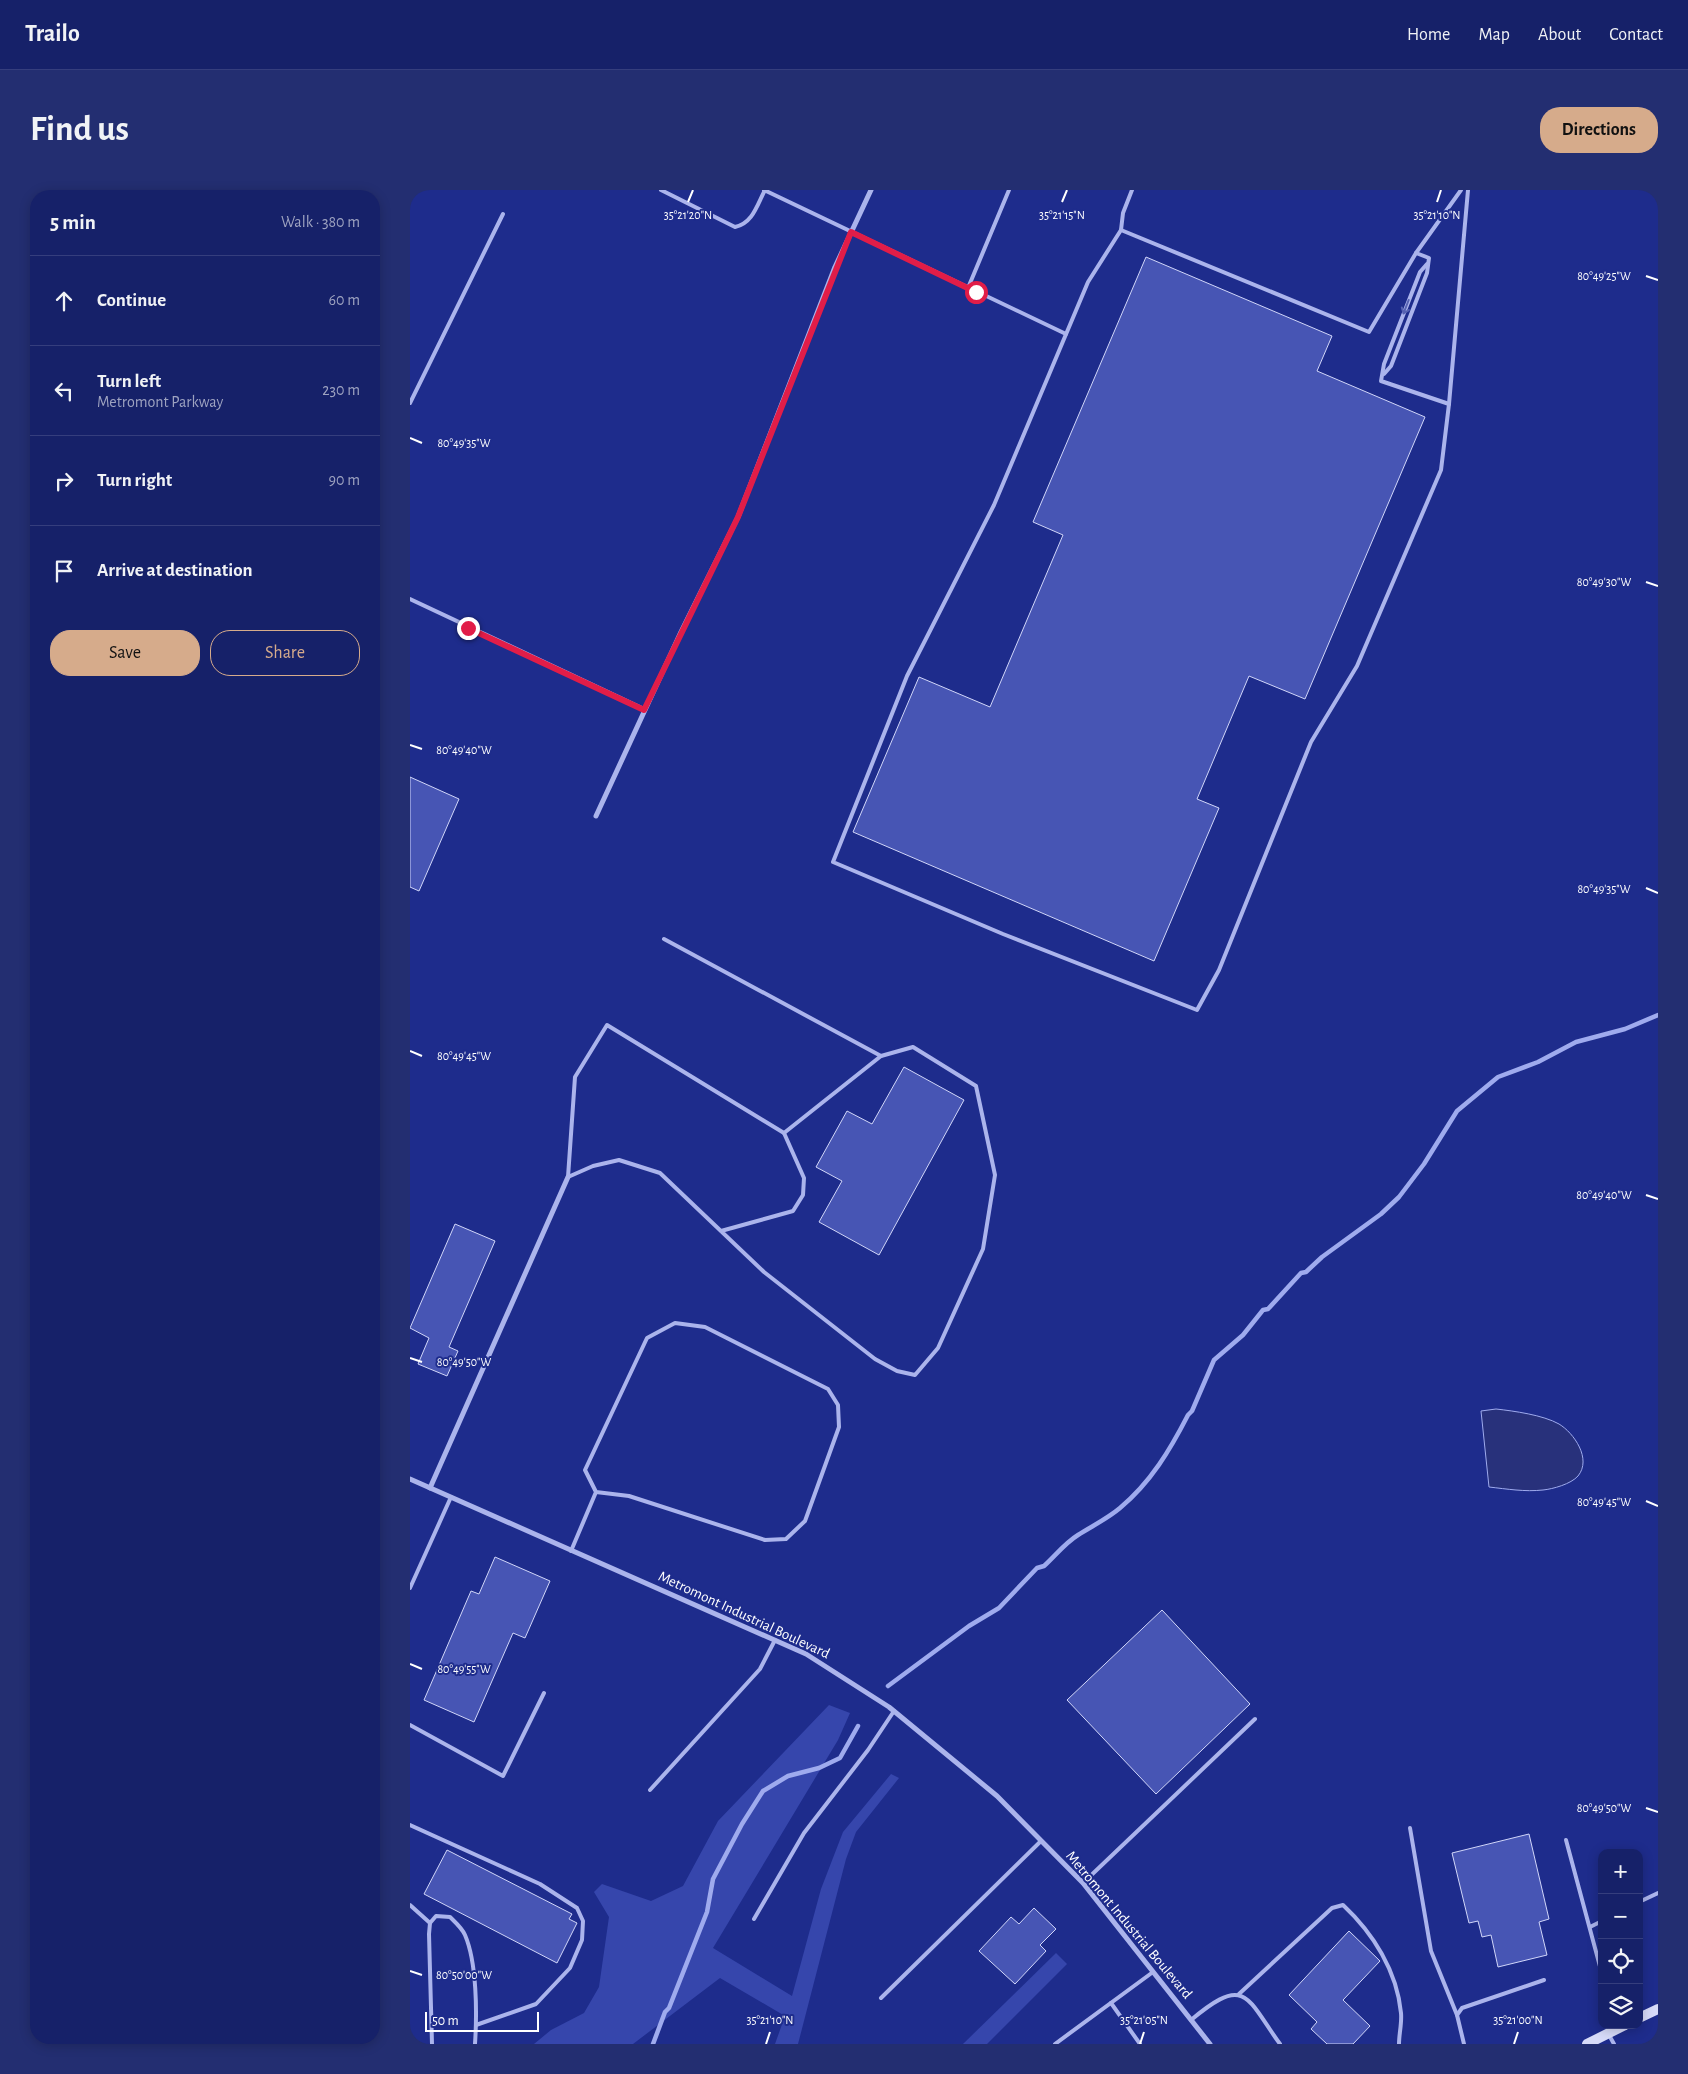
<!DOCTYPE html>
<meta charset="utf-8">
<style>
body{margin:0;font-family:"Alegreya Sans",sans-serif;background:#232e71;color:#f1f3f6}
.controls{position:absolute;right:15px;bottom:15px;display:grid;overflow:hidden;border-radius:10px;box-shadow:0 2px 12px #0003}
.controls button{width:45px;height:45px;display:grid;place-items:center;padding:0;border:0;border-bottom:1px solid #353e7d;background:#162169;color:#f1f3f6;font:25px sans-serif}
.scale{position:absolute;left:15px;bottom:12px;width:114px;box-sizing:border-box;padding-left:5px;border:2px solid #fff;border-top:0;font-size:14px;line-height:18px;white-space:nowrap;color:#fff;-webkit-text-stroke:4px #1e2c8c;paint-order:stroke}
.stop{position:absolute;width:15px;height:15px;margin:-11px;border:4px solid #e11d48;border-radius:50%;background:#fff}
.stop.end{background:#e11d48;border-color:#fff;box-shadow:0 1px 5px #0008}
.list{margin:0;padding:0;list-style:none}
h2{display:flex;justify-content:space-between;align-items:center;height:65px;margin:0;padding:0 20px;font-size:21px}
h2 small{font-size:16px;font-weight:400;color:#9ea3c0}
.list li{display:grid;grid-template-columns:32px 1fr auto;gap:15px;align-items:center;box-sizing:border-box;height:90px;padding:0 20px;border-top:1px solid #353e7d}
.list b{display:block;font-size:19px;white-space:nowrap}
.list p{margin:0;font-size:16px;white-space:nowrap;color:#9ea3c0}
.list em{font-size:16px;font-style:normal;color:#9ea3c0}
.actions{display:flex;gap:10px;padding:15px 20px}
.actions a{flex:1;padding:11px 0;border:1px solid #d6ab8b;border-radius:20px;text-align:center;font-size:18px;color:#d6ab8b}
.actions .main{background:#d6ab8b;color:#111}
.icon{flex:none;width:28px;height:28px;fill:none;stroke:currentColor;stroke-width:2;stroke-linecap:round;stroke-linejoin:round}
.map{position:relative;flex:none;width:1248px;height:1854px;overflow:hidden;border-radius:20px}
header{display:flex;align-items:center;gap:30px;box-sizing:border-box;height:70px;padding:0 25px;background:#162169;border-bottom:1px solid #353e7d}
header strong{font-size:24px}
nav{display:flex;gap:28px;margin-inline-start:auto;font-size:18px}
.intro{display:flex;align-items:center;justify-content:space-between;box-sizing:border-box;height:120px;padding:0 30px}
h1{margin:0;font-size:35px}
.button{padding:12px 22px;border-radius:20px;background:#d6ab8b;color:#111;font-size:18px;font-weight:700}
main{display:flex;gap:30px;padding:0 30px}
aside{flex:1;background:#162169;border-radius:20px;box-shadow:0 2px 12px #0003}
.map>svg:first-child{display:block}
.green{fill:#3646ac}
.water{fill:#28317b;stroke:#9fabee}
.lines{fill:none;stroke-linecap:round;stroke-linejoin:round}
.stream{stroke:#9fabee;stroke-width:4.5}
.building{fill:#4755b4;stroke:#d1d6f9}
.service{stroke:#abb4ec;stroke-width:4}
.minor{stroke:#abb4ec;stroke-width:5}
.secondary{stroke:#d7dbf9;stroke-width:10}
.oneway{stroke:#5662b2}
.route{stroke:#e11d48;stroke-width:6}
.ticks{fill:none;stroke:#fff;stroke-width:2}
.labels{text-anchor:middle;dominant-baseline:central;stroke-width:4;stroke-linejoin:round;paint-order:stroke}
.street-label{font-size:15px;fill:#fff;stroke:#1e2c8c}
.ticks-label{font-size:12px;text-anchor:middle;fill:#fff;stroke:#1e2c8c;stroke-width:4;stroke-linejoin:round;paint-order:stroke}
</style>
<header>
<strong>Trailo</strong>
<nav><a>Home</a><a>Map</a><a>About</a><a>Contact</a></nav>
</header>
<div class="intro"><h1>Find us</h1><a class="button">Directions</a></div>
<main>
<aside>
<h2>5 min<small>Walk · 380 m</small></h2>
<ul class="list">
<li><svg class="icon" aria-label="ahead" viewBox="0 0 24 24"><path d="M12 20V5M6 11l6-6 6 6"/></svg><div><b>Continue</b></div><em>60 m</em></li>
<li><svg class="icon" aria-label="left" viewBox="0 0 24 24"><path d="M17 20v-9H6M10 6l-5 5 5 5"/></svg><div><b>Turn left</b><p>Metromont Parkway</p></div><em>230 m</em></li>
<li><svg class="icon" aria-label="right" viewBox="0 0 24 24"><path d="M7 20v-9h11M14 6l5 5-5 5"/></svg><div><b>Turn right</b></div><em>90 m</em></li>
<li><svg class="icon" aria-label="arrive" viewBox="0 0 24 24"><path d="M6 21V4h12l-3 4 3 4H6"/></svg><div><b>Arrive at destination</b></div></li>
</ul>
<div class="actions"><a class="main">Save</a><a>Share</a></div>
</aside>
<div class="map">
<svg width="1248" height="1854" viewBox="0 0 1248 1854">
<rect width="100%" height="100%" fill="#1e2c8c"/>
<g class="green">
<path d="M419,1515L440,1523L428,1550L303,1758L382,1806L411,1699L433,1642L481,1584L489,1588L446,1642L436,1669L388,1854H365L375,1826L310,1788L223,1854H124L141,1840L174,1823L189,1797L199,1727L184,1702L192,1694L241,1711L273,1696L308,1631Z"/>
<path d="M646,1763L657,1774L577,1854H553Z"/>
</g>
<path class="water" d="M1086,1219C1104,1221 1133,1225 1149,1234C1164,1243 1182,1269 1168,1286C1161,1294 1143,1299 1133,1300C1115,1302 1097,1299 1079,1297L1071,1221Z"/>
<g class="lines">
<g class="stream">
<path d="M478,1496L559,1436L589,1418L627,1378L634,1376C645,1366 655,1353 668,1345C682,1336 697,1329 710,1318C741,1292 760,1260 778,1225L782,1221L804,1170L833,1145L853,1120L858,1119L891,1083L896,1082L912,1067L971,1024L989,1007L1014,974L1047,921L1088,887L1128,872L1166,852L1215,839L1248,825"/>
<path d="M243,1854L255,1822L259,1818L297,1722L303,1689L332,1634L353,1601L378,1586L409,1578L430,1568L448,1536"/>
</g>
</g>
<g class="building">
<path d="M736,67L922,146L907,181L1015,227L895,509L839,486L787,609L809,618L744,771L443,642L509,487L580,517L653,345L623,332Z"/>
<path d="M0,587L49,609L9,701L0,697Z"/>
<path d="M494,877L554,910L469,1065L409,1032L432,991L406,977L437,921L462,934Z"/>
<path d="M45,1034L85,1051L39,1157L48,1161L37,1186L8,1174L19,1148L0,1138Z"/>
<path d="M85,1367L140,1391L115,1448L103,1443L64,1532L14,1510L61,1401L69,1404Z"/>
<path d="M752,1420L840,1514L746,1604L657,1510Z"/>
<path d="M1119,1644L1139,1729L1129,1732L1137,1765L1088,1777L1081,1745L1072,1747L1068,1731L1059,1733L1042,1663Z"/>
<path d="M37,1660L162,1724L159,1729L167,1733L147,1773L14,1704Z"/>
<path d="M624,1718L646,1739L630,1755L636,1761L605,1794L569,1761L601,1727L609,1734Z"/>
<path d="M939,1741L970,1771L933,1810L960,1836L943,1854H917L901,1839L907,1832L879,1805Z"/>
</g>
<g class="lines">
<g class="service">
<path d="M251,0L325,37C343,33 347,15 355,0"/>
<path d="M354,0L656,144"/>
<path d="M1051,0L1006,63L959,142L711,40L678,92L584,315L497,486L423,672L593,744L787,820L809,780L901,552L947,476L1031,280L1039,214L1058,0"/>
<path d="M711,40L713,23L722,0"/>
<path d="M1017,74L1010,82L974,174L971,191L1039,214"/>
<path d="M558,98L599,0"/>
<path d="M974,184L981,176L1017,83L1019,68L1006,63"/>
<path d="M0,213L93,24"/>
<path d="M0,409L234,519"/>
<path d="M254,749L471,866L374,943"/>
<path d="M311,1041L383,1021L393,1005L394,988L374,943L197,835L165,887L158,987L183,976L209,970L250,983L354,1082L465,1169L487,1181L505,1185L528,1158L573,1059L585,985L566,896L503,857L471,866"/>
<path d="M161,1361L186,1302L175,1280L237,1148L265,1133L295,1137L418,1199L428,1215L429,1237L395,1331L376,1349L355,1350L219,1306L186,1302"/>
<path d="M0,1398L41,1307"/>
<path d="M0,1535L93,1586L134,1503"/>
<path d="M240,1600L350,1479L365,1450"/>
<path d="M0,1635L130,1694L167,1718L173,1731L172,1750L160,1778L126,1814L66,1835"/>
<path d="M1000,1638L1021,1761L1047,1825"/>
<path d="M1156,1650L1192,1784"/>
<path d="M673,1693L845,1529"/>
<path d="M1229,1712L1248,1703"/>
<path d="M0,1715L20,1733"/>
<path d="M344,1729L394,1643L458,1560L484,1521"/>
<path d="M1180,1737L1192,1731"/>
<path d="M829,1804L922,1718L933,1715C963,1743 987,1781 991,1823C992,1833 989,1844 989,1854"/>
<path d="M471,1808L631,1651"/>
<path d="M701,1813L730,1854"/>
<path d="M781,1830C836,1784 836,1807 870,1854"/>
<path d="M1199,1845L1204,1854"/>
<path d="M22,1854L19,1744L20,1733L26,1726L40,1727C45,1732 52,1738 55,1745C67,1773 67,1823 65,1854"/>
<path d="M645,1854L743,1782"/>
<path d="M1054,1854L1047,1825L1052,1818L1134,1790"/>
</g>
<g class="minor">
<path d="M186,626L271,442L328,327L425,77L461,0"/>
<path d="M0,1289L396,1464L479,1517L587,1606L673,1693L800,1854"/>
<path d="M20,1298L158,987"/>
</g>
<g class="secondary">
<path d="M1229,1828L1248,1819"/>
<path d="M1177,1854L1215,1835"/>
</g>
</g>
<defs><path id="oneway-shaft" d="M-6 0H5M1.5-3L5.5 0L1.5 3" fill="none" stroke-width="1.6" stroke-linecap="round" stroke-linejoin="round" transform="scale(1.25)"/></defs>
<use class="oneway" href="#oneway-shaft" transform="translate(996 117) rotate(111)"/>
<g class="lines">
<path class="route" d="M58,438L234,520L328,327L441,42L566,102"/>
</g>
<path class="ticks" d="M278,12L283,0M652,12L657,0M1027,12L1031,0M1236,86L1248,90M0,248L12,253M1236,392L1248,396M0,555L12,559M1236,698L1248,703M0,861L12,866M1236,1005L1248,1009M0,1168L12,1172M1236,1311L1248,1316M0,1474L12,1479M1236,1618L1248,1622M0,1781L12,1785M356,1854L360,1842M730,1854L734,1842M1104,1854L1108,1842"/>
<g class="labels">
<g class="street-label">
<text transform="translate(334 1425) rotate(25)">Metromont Industrial Boulevard</text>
<text transform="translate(719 1735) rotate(50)">Metromont Industrial Boulevard</text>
</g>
</g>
<g class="ticks-label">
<text x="278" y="29">35°21'20"N</text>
<text x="652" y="29">35°21'15"N</text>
<text x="1027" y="29">35°21'10"N</text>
<text x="1194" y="90">80°49'25"W</text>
<text x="54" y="257">80°49'35"W</text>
<text x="1194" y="396">80°49'30"W</text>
<text x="54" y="564">80°49'40"W</text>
<text x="1194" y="703">80°49'35"W</text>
<text x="54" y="870">80°49'45"W</text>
<text x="1194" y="1009">80°49'40"W</text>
<text x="54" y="1176">80°49'50"W</text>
<text x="1194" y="1316">80°49'45"W</text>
<text x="54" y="1483">80°49'55"W</text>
<text x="1194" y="1622">80°49'50"W</text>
<text x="54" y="1789">80°50'00"W</text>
<text x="360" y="1834">35°21'10"N</text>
<text x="734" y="1834">35°21'05"N</text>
<text x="1108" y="1834">35°21'00"N</text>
</g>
</svg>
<div class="controls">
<button>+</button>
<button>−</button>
<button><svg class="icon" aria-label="locate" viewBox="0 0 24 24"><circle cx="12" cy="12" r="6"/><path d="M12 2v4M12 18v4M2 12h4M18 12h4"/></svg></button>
<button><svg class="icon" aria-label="layers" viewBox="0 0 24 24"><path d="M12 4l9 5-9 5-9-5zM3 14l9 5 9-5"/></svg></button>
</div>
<div class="scale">50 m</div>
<div class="stop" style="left:566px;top:102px"></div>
<div class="stop end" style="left:58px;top:438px"></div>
</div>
</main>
